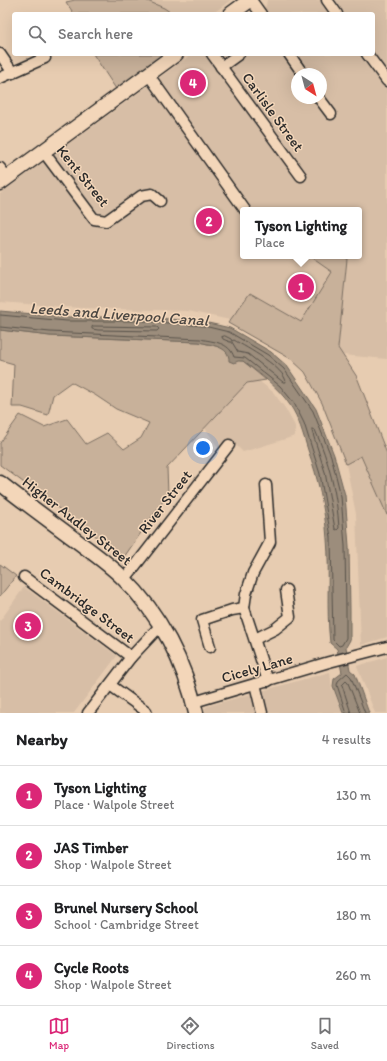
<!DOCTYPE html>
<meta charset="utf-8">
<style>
body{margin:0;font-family:Itim,sans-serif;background:#f2f2f2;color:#202124}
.compass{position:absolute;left:291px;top:68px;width:36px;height:36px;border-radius:50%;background:#fff;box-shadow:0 4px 16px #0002;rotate:144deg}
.you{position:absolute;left:203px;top:448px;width:14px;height:14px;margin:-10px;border:3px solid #fff;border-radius:50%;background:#1a73e8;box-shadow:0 0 0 6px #1a73e833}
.badge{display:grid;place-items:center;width:26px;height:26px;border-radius:50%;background:#db2777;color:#fff;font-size:13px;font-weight:700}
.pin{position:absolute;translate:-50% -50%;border:2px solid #fff;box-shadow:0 1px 4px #0006}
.popup{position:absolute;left:240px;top:207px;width:122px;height:52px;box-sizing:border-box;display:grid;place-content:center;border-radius:4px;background:#fff;filter:drop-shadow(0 1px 3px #0005);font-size:13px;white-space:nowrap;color:#757577}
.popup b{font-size:15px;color:#202124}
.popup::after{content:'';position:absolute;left:50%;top:100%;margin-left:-8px;border:8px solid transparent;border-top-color:#fff}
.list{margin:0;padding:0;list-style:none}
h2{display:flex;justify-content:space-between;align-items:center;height:52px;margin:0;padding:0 16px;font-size:17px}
h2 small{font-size:13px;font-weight:400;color:#757577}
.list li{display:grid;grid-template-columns:26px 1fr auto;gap:12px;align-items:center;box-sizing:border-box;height:60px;padding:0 16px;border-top:1px solid #e0e0e0}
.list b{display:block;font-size:15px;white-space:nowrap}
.list p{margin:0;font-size:13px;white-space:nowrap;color:#757577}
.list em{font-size:13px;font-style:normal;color:#757577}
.icon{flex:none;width:22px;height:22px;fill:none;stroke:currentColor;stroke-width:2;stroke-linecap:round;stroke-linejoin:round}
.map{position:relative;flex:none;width:387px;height:713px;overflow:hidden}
.search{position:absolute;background:#fff;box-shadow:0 4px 16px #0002;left:12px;right:12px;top:12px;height:44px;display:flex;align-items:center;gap:10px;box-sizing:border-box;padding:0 14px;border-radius:4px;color:#757577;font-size:15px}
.sheet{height:292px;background:#fff}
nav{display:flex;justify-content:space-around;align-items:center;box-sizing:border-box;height:56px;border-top:1px solid #e0e0e0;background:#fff;font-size:11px;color:#757577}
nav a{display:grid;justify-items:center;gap:2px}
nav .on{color:#db2777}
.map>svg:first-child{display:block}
.built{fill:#d7bea6;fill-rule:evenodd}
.green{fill:#c8b19a;stroke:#7a6e62}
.water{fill:#9c8d7b;stroke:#6f665b}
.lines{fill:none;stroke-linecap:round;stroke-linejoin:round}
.shore{stroke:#58524b;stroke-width:1}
.minor-casing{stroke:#2b2b2b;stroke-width:13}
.highway-casing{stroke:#2b2b2b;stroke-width:17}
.minor{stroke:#f3d6b9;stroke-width:10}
.highway{stroke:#f3d6b9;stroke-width:14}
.labels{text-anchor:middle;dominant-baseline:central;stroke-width:3;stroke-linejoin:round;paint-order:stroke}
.street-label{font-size:15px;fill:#2b2b2b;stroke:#f3d6b9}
.water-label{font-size:16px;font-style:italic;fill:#4d4843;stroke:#f3d6b9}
</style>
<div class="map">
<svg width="387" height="713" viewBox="0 0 387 713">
<rect width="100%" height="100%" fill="#e7ccb1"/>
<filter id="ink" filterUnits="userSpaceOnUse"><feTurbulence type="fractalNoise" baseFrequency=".025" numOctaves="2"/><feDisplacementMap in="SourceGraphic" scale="8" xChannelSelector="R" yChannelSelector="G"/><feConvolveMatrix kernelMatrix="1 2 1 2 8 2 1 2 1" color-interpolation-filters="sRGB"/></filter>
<g filter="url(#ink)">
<g class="built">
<path d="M126,0H231L212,14H164Z"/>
<path d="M267,0H387V359L342,355L338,348L345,273L301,322L230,320L188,311L81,308L0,302V194L192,54H373V14H255L266,6ZM297,74H321V98H297ZM243,210H359V256H243Z"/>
<path d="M259,381L273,392L285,408L295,426V436L243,452L230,439L219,449L205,428L247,383Z"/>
<path d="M361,456L387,515V637L361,645L356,514L346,464Z"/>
<path d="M24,587L117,656L74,713H0V621Z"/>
<path d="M387,657V713H375L357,666Z"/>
<path d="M330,672L332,690H334L343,713H203L205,708L208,706Z"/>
</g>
<g class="green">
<path d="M75,0H145L164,8L173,14H74L66,2Z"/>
<path d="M93,54H176L120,95Z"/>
<path d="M309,256H345L347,259L338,348L357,377L387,454V515L361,456L346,464L322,403L305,372L291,359L228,323L250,293L301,322L332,272Z"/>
<path d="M0,330L50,336L199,342C206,344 221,346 227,351C232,356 235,361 243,361L266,380L247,383L167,468L168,494L124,557L0,465V443L20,415L44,427L67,419L86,444L107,433L124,449L141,438L149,423L116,409L95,395L71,382L53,395L48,415L22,407H12L14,364L0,360Z"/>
<path d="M0,564L16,576L0,596Z"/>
</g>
<path class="water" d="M0,311L67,317H145L204,322L230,328L271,352L287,366L316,409L334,455L345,495L349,546L350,610V640L346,647L350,670L355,674L369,713H343L333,686L334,679L342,673L337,649L330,643C326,608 330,573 327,539C325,509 318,478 308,450C303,434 299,418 290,405C278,387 260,374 243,361H238L234,363L229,361C230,346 210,345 199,342L50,336L0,330Z"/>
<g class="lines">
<g class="shore">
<path d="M0,315L67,321H144L204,326L229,332L268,355L284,369L313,411L331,456L341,496L345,546L346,610V638L342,645L339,646L333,640L331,537L320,474L304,423L294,403L280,386L245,358L234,357C229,342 214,342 200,339L50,332L0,327"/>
<path d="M94,326L157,327L159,329L157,331L98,330L92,329V327Z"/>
<path d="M225,336L231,339L232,341L234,340C247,348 284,367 286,382H283L248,354L238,352L232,342H230L223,339L222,337Z"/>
<path d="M312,429L315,430C329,461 337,494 339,528L337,530L335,529L325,472L312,431Z"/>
<path d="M346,713L337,685L338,681L347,673L351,677L365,713"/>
<path d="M351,713L342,685L346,681L348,683L360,713"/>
</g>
<g class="minor-casing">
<g id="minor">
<path d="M251,0L261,14"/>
<path d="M327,0L337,14"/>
<path d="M0,54L13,73"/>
<path d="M212,54L301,176"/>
<path d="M289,54L303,74"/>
<path d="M367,54L387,81"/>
<path d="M221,67L239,54"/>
<path d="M148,74L245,210"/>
<path d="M0,78L45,58"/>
<path d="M319,98L331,114"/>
<path d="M43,151L94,219L106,221L141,196L152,194L160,201"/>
<path d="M0,168L7,177"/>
<path d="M266,485L270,542L253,573L246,594L244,608L268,681"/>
<path d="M24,577L131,657"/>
<path d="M125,579L229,445"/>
<path d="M255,639L275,629L290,617L286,590"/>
<path d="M210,647L202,620L232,610L244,608"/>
<path d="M255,684L262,713"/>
<path d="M110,685L146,711L145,713"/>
<path d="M194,702L329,662L387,647"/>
<path d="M88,713L131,657L161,625"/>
</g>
</g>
<g class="highway-casing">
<g id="highway">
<path d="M231,14L250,0"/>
<path d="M0,183L176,54"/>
<path d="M0,483C24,502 49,520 73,538C90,551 108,563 123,578C160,614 185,663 196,713"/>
</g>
</g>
<use href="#minor" class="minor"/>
<use href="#highway" class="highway"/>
</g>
</g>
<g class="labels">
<g class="street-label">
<text transform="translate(273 112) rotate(54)">Carlisle Street</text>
<text transform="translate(83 176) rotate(51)">Kent Street</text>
<text transform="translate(165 502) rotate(-52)">River Street</text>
<text transform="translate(77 521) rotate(38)">Higher Audley Street</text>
<text transform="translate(87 605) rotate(37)">Cambridge Street</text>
<text transform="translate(257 668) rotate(-16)">Cicely Lane</text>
</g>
<g class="water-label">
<text transform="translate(119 314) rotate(4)">Leeds and Liverpool Canal</text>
</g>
</g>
</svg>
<svg class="compass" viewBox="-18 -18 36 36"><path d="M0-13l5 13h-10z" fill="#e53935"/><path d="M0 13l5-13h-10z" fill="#757577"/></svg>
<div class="you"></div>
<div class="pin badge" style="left:301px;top:287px">1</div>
<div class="popup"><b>Tyson Lighting</b>Place</div>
<div class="pin badge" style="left:209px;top:221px">2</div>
<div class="pin badge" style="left:28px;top:626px">3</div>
<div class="pin badge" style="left:193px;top:83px">4</div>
<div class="search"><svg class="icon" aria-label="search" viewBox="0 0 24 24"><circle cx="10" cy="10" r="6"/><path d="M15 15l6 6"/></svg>Search here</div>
</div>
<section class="sheet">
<h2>Nearby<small>4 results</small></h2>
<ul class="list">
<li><span class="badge">1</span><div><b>Tyson Lighting</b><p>Place · Walpole Street</p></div><em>130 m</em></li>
<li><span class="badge">2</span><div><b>JAS Timber</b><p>Shop · Walpole Street</p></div><em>160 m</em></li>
<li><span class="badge">3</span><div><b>Brunel Nursery School</b><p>School · Cambridge Street</p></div><em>180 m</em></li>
<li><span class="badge">4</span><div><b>Cycle Roots</b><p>Shop · Walpole Street</p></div><em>260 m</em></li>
</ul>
</section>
<nav>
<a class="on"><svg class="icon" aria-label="map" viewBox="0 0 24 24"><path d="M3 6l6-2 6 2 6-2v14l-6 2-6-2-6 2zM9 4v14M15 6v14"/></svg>Map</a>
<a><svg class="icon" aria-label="directions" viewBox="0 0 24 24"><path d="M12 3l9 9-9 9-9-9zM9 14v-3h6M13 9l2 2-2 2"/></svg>Directions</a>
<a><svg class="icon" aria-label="saved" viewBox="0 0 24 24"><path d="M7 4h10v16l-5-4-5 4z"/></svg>Saved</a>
</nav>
